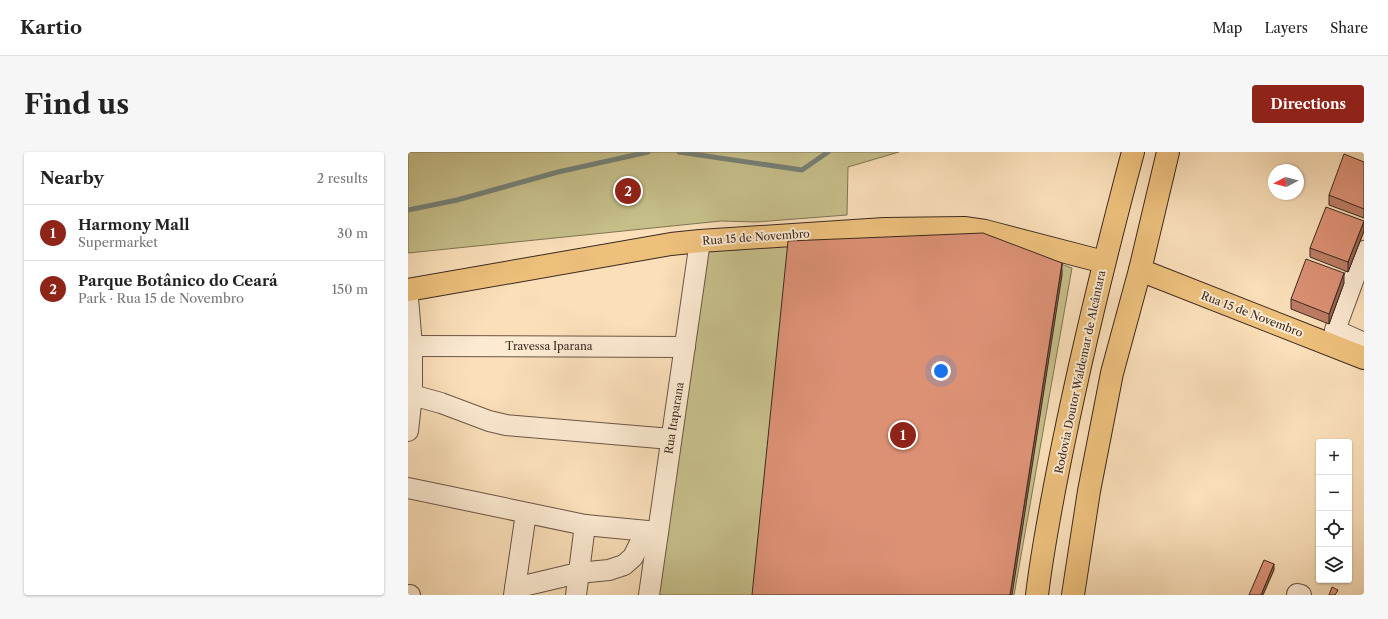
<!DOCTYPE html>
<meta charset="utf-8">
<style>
body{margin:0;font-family:"Libre Caslon Text",serif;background:#f6f6f6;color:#222}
.controls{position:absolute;right:12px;bottom:12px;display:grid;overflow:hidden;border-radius:4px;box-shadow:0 1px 3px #0004}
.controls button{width:36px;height:36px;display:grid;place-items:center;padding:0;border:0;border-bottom:1px solid #e0e0e0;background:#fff;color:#222;font:20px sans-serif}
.compass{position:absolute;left:860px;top:12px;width:36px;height:36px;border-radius:50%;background:#fff;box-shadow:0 1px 3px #0004;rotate:263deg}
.you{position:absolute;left:533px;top:219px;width:14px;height:14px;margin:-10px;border:3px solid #fff;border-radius:50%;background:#1a73e8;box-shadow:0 0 0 6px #1a73e833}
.badge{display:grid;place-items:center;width:26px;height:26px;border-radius:50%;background:#8f2418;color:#fff;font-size:13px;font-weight:700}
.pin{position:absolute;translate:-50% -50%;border:2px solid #fff;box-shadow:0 1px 4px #0006}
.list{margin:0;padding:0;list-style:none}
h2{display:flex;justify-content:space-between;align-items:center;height:52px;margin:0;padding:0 16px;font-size:17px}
h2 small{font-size:13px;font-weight:400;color:#767676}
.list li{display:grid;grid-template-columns:26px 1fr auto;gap:12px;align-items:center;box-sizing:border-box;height:56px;padding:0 16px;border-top:1px solid #e0e0e0}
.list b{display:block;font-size:15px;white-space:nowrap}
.list p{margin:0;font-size:13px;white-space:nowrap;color:#767676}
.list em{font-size:13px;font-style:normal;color:#767676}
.icon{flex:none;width:22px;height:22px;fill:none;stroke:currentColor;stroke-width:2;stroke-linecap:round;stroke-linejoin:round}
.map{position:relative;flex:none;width:956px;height:443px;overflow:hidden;border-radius:4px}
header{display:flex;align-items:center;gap:24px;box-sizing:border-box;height:56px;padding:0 20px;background:#fff;border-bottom:1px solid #e0e0e0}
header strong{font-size:19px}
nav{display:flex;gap:22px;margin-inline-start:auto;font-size:14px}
.intro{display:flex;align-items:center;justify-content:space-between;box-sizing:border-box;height:96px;padding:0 24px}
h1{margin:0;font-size:28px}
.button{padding:10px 18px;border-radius:4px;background:#8f2418;color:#fff;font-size:14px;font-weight:700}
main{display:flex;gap:24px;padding:0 24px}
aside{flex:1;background:#fff;border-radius:4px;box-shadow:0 1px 3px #0004}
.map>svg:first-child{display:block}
.green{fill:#c6bf8a;stroke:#807455}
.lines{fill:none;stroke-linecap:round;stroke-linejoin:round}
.stream{stroke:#768178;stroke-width:5}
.minor-casing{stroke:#6b5646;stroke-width:22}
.major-casing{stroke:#3b2920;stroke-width:24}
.highway-casing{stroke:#3b2920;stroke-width:24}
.minor{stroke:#fcead2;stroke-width:20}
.major{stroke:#edc07c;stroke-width:22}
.highway{stroke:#edc07c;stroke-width:22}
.wall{fill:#bd7d65;stroke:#3b2920}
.shaded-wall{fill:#9a6652;stroke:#3b2920}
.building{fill:#dc9175;stroke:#3b2920}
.labels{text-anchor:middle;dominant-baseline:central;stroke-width:4;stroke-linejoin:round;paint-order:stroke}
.street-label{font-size:11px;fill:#3b2920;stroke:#fcead2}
</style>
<header>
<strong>Kartio</strong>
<nav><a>Map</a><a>Layers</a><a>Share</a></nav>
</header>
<div class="intro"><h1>Find us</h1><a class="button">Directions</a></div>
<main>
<aside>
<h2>Nearby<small>2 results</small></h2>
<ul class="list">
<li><span class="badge">1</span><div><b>Harmony Mall</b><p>Supermarket</p></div><em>30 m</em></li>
<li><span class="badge">2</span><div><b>Parque Botânico do Ceará</b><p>Park · Rua 15 de Novembro</p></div><em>150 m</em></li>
</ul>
</aside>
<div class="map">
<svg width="956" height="443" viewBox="0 0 956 443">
<rect width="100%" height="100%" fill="#fadfb9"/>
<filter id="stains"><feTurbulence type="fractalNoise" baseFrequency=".005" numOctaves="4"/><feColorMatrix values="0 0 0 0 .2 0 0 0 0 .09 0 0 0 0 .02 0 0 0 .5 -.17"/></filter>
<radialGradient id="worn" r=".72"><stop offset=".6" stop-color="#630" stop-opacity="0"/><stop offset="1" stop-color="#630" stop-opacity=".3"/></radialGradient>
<g class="green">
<path d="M0,0H491L440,15L439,63L348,70L313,69L0,101Z"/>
<path d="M569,83L664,116L606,443H251L297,99Z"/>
</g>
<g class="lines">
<g class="stream">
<path d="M271,0L394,18L420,0"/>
<path d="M0,58L49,48L150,20L240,0"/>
</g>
<g class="minor-casing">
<g id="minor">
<path d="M956,99L927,178L956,191"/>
<path d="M0,146L4,194V243L0,279"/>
<path d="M4,194L277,195"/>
<path d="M4,243L33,251L81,269L98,273L263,287"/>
<path d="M0,336L177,373L250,380"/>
<path d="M107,436L170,421L201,418L216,413L225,405L238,379"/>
<path d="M0,443H2"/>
<path d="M106,443L118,361"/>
<path d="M168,443L177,373"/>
<path d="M241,443L292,89"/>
<path d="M889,443V442L893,443"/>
</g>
</g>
<g class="major-casing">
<g id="major">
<path d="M732,118L956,206"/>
<path d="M0,138L263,92L292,89L476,77L556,76L577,79L696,110"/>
</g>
</g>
<g class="highway-casing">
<g id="highway">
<path d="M629,443C634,401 642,359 650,318C671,211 697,105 725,0"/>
<path d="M665,443L681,339L704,221L732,118L760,0"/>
</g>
</g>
<use href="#minor" class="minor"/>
<use href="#major" class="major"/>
<use href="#highway" class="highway"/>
</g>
<g class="wall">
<path d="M956,10V66L921,53V43Z"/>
<path d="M956,79L940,120L902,105V96Z"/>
<path d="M936,131L921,172L883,157V147Z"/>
</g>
<g class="shaded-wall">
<path d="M956,69V79L940,120V110Z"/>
<path d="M654,111V123L604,443H602Z"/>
<path d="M936,121V131L921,172V162Z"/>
<path d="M866,412V418L855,443H853Z"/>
</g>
<g class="building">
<path d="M936,2L956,10V57L921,43Z"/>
<path d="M918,55L956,69L940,110L902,96Z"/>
<path d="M575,81L654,111L602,443H344L380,89Z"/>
<path d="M898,107L936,121L921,162L883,147Z"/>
<path d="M856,408L866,412L853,443H841Z"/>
<path d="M924,435L930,438L927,443H921Z"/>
</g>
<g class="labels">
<g class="street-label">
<text transform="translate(348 85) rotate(-4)">Rua 15 de Novembro</text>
<text transform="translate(844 162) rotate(21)">Rua 15 de Novembro</text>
<text x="141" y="194">Travessa Iparana</text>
<text transform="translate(672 220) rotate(-78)">Rodovia Doutor Waldemar de Alcântara</text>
<text transform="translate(266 266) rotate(-81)">Rua Itaparana</text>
</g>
</g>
<rect width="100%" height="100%" filter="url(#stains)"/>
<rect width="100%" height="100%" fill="url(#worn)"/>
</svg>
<div class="controls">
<button>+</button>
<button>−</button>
<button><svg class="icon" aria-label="locate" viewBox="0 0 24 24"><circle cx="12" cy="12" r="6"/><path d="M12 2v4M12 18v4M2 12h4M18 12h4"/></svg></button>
<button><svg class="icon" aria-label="layers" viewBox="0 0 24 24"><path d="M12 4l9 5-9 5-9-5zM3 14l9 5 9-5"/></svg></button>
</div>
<svg class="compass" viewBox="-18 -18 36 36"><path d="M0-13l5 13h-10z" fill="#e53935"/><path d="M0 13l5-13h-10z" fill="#767676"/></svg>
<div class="you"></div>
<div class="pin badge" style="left:495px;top:283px">1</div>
<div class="pin badge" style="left:220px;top:39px">2</div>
</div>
</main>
